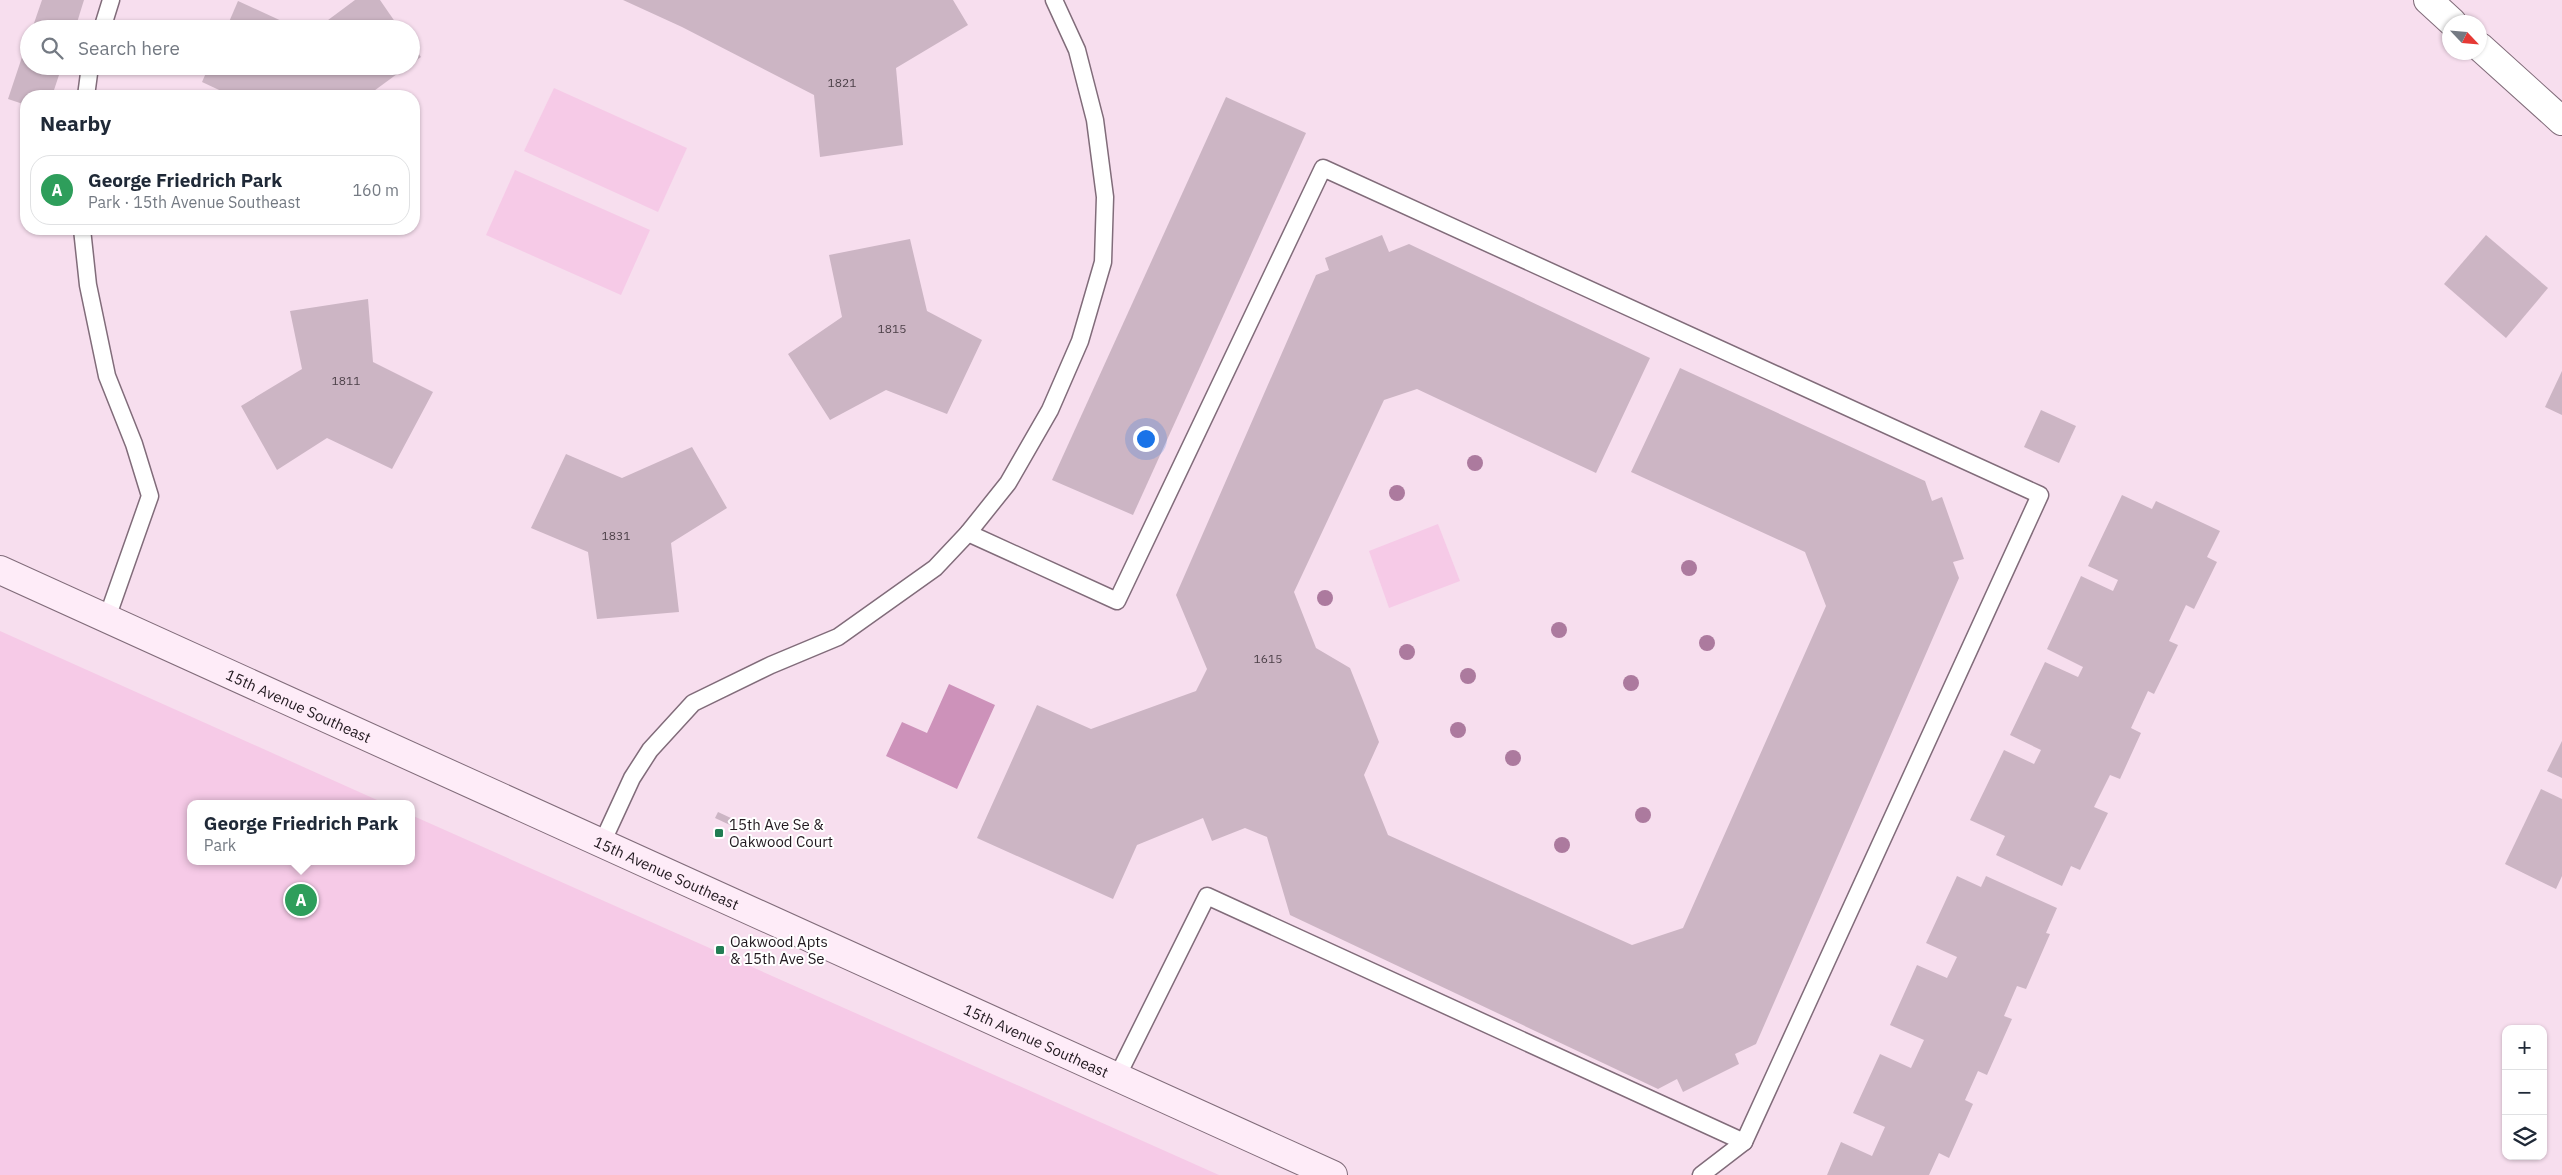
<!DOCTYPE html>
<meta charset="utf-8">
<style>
body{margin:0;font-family:"IBM Plex Sans",sans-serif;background:#f2f2f3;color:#1f2937}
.controls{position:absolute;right:15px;bottom:15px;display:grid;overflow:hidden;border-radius:10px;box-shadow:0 1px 4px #0004}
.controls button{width:45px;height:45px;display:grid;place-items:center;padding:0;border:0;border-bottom:1px solid #e0e1e3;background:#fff;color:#1f2937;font:25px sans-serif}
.compass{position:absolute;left:2442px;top:15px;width:45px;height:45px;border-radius:50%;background:#fff;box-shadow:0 1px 4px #0004;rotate:116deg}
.you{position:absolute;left:1145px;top:438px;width:18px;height:18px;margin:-12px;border:4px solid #fff;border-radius:50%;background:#1a73e8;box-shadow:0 0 0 8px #1a73e833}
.badge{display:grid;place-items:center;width:32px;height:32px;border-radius:50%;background:#ea580c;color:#fff;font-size:16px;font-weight:700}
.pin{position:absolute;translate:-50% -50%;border:2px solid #fff;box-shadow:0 1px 5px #0006}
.popup{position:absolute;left:187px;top:800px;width:228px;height:65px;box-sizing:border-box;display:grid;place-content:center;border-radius:10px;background:#fff;filter:drop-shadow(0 1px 4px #0005);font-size:16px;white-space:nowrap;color:#747a83}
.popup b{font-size:19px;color:#1f2937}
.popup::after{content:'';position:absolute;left:50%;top:100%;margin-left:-10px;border:10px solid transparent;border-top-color:#fff}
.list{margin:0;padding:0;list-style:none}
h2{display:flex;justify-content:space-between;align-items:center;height:65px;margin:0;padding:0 20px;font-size:21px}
h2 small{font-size:16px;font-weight:400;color:#747a83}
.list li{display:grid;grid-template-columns:32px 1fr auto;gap:15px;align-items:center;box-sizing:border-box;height:70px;margin:0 10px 10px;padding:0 10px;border:1px solid #e0e1e3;border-radius:20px}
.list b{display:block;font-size:19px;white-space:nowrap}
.list p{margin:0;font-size:16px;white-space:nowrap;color:#747a83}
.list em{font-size:16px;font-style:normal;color:#747a83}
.icon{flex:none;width:28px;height:28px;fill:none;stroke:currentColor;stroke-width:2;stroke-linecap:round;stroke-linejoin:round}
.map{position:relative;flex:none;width:2562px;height:1175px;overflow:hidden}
.search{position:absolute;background:#fff;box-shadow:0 1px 4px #0004;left:20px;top:20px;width:400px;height:55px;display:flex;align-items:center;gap:12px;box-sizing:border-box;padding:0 18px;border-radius:28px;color:#747a83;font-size:19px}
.panel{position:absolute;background:#fff;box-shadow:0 1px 4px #0004;left:20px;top:90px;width:400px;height:145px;border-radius:20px}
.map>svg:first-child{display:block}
.green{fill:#f6cae7}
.water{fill:#cd92ba}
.building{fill:#ccb5c4}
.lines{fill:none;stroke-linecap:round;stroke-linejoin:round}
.lane-casing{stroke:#816c7a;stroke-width:19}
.street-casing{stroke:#816c7a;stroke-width:30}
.secondary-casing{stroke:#816c7a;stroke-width:30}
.lane{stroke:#fff;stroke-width:16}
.street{stroke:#fff;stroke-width:28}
.secondary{stroke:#feecf8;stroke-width:28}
.tree{fill:#ac7a9e}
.poi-dot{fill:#217d53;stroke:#fff;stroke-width:2}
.labels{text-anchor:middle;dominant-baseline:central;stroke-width:4;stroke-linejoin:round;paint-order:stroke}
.number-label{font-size:12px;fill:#4c4048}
.street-label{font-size:15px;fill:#21191f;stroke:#fff}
.poi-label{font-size:15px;fill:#21191f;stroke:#fff;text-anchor:start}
</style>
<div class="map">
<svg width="2562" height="1175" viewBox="0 0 2562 1175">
<rect width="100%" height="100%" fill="#f7deee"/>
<g class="green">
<path d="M554,88L687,148L658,212L524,151Z"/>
<path d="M515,170L650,230L621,295L486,235Z"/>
<path d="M1438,524L1460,581L1389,608L1369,551Z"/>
<path d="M0,631L386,804H191V861H411V815L1219,1175H0Z"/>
</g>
<path class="water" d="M949,684L995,705L957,789L886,756L902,722L927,733Z"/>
<g class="building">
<path d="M42,0H84L75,29H32Z"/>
<path d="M355,0H380L400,29H316Z"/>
<path d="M623,0H953L968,25L896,68L903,145L820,157L814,95L682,27Z"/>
<path d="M238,1L299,29H226Z"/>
<path d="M28,39L29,66H62L52,96H26V105L8,99Z"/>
<path d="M411,44L421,57L411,64Z"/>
<path d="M209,66H408L367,96H232L202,82Z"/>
<path d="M1226,97L1306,133L1133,515L1052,480Z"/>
<path d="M1382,235L1389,252L1409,244L1650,358L1596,473L1417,389L1384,400L1294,592L1316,648L1350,668L1362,698L1379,742L1364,775L1388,835L1632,945L1683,928L1826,606L1805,552L1631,472L1680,368L1925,481L1932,501L1942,497L1964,559L1953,562L1959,578L1756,1044L1735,1054L1739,1064L1683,1092L1677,1079L1658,1089L1290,915L1267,837L1245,828L1212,841L1203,818L1137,845L1113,899L977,838L1037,705L1091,729L1196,691L1207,669L1176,595L1316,275L1329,270L1325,258Z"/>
<path d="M2486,235L2548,288L2506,338L2444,284Z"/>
<path d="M910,239L927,311L982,340L947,414L886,390L830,420L788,354L842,317L829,255Z"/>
<path d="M368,299L373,362L433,392L392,469L327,438L277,470L241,406L302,369L290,311Z"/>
<path d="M2562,371V415L2545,407Z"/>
<path d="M2041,410L2076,426L2059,463L2024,447Z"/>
<path d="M692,447L727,508L671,543L679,612L597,619L588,552L531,528L566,454L622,478Z"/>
<path d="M2122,495L2152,509L2156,501L2220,531L2207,557L2217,562L2194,609L2186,605L2169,641L2178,645L2154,694L2148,691L2131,728L2141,733L2120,779L2110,775L2094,807L2108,813L2080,870L2071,866L2062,886L1996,855L2005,836L1970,820L2004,750L2034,764L2041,750L2010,735L2045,662L2078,677L2083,667L2047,649L2081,576L2113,591L2118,580L2088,566Z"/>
<path d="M2562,741V778L2547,771Z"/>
<path d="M2541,789L2562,799V876L2556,889L2505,864Z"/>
<path d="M718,812L733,819L730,825L715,818Z"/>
<path d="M1957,876L1981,887L1986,876L2057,908L2046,933L2050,934L2026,989L2017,986L2004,1016L2012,1019L1987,1075L1978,1071L1965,1100L1973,1104L1949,1158L1939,1153L1929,1175H1827L1841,1142L1872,1156L1885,1127L1853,1113L1880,1054L1911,1068L1924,1040L1890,1025L1917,965L1947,978L1957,957L1926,943Z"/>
</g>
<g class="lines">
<g class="lane-casing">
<g id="lane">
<path d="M102,29L111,0"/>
<path d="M86,96L90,66"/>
<path d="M82,229L88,285L107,376L134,444L150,496L107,618"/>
<path d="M968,533L1117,601L1323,168L2040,495L1744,1142L1701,1175"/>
<path d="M602,843L632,778L650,750L693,703L771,665L838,637L935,568L968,533L1008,483L1050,410L1080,341L1103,262L1105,197L1095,120L1077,50L1054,0"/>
<path d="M1117,1077L1207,896L1744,1142"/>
</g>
</g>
<g class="street-casing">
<g id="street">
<path d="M2428,0L2452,22"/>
<path d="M2480,47L2562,121"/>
</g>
</g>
<g class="secondary-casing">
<g id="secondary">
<path id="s1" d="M0,570L1333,1175"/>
</g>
</g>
<use href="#lane" class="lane"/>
<use href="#street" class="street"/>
<use href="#secondary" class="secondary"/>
</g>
<g class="tree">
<circle cx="1475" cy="463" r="8"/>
<circle cx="1397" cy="493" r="8"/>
<circle cx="1689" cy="568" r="8"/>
<circle cx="1325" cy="598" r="8"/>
<circle cx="1559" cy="630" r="8"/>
<circle cx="1707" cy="643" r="8"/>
<circle cx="1407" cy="652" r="8"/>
<circle cx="1468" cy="676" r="8"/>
<circle cx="1631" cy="683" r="8"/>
<circle cx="1458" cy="730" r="8"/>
<circle cx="1513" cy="758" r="8"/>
<circle cx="1643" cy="815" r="8"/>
<circle cx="1562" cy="845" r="8"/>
</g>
<g class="poi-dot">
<rect x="714" y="828" width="10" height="10" rx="2.5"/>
<rect x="715" y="945" width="10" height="10" rx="2.5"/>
</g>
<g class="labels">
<g class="number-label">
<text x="842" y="82">1821</text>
<text x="892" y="328">1815</text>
<text x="346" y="380">1811</text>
<text x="616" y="535">1831</text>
<text x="1268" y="658">1615</text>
</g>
<g class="street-label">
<text stroke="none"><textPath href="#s1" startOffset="328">15th Avenue Southeast</textPath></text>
<text stroke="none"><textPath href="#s1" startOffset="732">15th Avenue Southeast</textPath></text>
<text stroke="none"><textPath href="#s1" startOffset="1138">15th Avenue Southeast</textPath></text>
</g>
<g class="poi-label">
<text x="729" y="824">15th Ave Se &amp;<tspan x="729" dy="17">Oakwood Court</tspan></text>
<text x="730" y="941">Oakwood Apts<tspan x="730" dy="17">&amp; 15th Ave Se</tspan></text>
</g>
</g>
</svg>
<div class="controls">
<button>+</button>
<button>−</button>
<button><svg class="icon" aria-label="layers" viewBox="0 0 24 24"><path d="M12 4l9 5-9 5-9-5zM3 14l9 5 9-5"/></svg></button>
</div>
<svg class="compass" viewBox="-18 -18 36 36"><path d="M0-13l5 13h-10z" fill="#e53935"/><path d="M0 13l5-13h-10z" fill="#747a83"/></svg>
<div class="you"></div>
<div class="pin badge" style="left:301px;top:900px;background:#2e9e5b">A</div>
<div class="popup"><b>George Friedrich Park</b>Park</div>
<div class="search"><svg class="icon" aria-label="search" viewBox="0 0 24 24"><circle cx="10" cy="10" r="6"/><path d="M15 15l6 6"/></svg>Search here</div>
<section class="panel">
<h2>Nearby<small></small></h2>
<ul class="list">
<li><span class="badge" style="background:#2e9e5b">A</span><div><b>George Friedrich Park</b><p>Park · 15th Avenue Southeast</p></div><em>160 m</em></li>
</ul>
</section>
</div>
